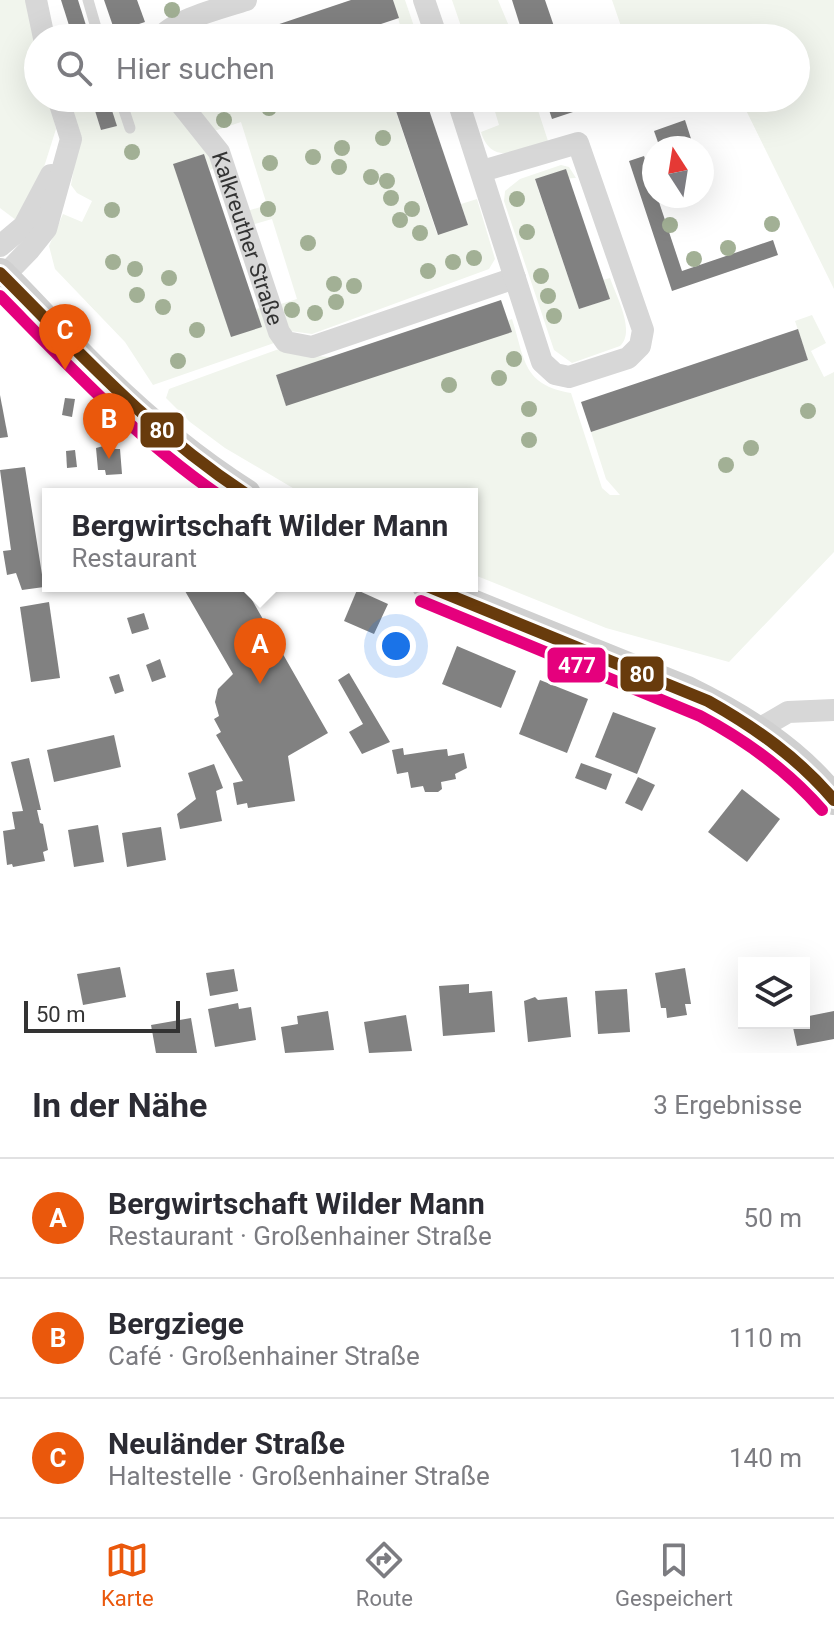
<!DOCTYPE html>
<html lang="de">
<meta charset="utf-8">
<style>
body{margin:0;font-family:Roboto,sans-serif;background:#f7f7f7;color:#2b2b33}
.controls{position:absolute;right:24px;bottom:24px;display:grid;overflow:hidden;border-radius:0px;box-shadow:0 8px 32px #0002}
.controls button{width:72px;height:72px;display:grid;place-items:center;padding:0;border:0;border-bottom:2px solid #e1e1e2;background:#fff;color:#2b2b33;font:40px sans-serif}
.compass{position:absolute;left:642px;top:136px;width:72px;height:72px;border-radius:50%;background:#fff;box-shadow:0 8px 32px #0002;rotate:348deg}
.scale{position:absolute;left:24px;bottom:20px;width:156px;box-sizing:border-box;padding-left:8px;border:4px solid #333;border-top:0;font-size:22px;line-height:28px;white-space:nowrap;color:#333;-webkit-text-stroke:6px #fff;paint-order:stroke}
.you{position:absolute;left:396px;top:646px;width:28px;height:28px;margin:-20px;border:6px solid #fff;border-radius:50%;background:#1a73e8;box-shadow:0 0 0 12px #1a73e833}
.badge{display:grid;place-items:center;width:52px;height:52px;border-radius:50%;background:#ea580c;color:#fff;font-size:26px;font-weight:700}
.pin{position:absolute;translate:-50% -66px;filter:drop-shadow(0 2px 4px #0008)}
.pin::after{content:'';position:absolute;top:42px;width:28px;height:24px;background:inherit;clip-path:polygon(0 0,100% 0,50% 100%)}
.popup{position:absolute;left:42px;top:488px;width:436px;height:104px;box-sizing:border-box;display:grid;place-content:center;border-radius:0px;background:#fff;filter:drop-shadow(0 2px 6px #0005);font-size:26px;white-space:nowrap;color:#7c7c81}
.popup b{font-size:30px;color:#2b2b33}
.popup::after{content:'';position:absolute;left:50%;top:100%;margin-left:-16px;border:16px solid transparent;border-top-color:#fff}
.list{margin:0;padding:0;list-style:none}
h2{display:flex;justify-content:space-between;align-items:center;height:104px;margin:0;padding:0 32px;font-size:34px}
h2 small{font-size:26px;font-weight:400;color:#7c7c81}
.list li{display:grid;grid-template-columns:52px 1fr auto;gap:24px;align-items:center;box-sizing:border-box;height:120px;padding:0 32px;border-top:2px solid #e1e1e2}
.list b{display:block;font-size:30px;white-space:nowrap}
.list p{margin:0;font-size:26px;white-space:nowrap;color:#7c7c81}
.list em{font-size:26px;font-style:normal;color:#7c7c81}
.icon{flex:none;width:44px;height:44px;fill:none;stroke:currentColor;stroke-width:2;stroke-linecap:round;stroke-linejoin:round}
.map{position:relative;flex:none;width:834px;height:1053px;overflow:hidden}
.search{position:absolute;background:#fff;box-shadow:0 8px 32px #0002;left:24px;right:24px;top:24px;height:88px;display:flex;align-items:center;gap:20px;box-sizing:border-box;padding:0 28px;border-radius:44px;color:#7c7c81;font-size:30px}
.sheet{height:464px;background:#fff}
nav{display:flex;justify-content:space-around;align-items:center;box-sizing:border-box;height:112px;border-top:2px solid #e1e1e2;background:#fff;font-size:22px;color:#7c7c81}
nav a{display:grid;justify-items:center;gap:4px}
nav .on{color:#ea580c}
.map>svg:first-child{display:block}
.green{fill:#f1f5ed}
.building{fill:#818181}
.lines{fill:none;stroke-linecap:round;stroke-linejoin:round}
.lane{stroke:#d7d7d7;stroke-width:11}
.street{stroke:#d7d7d7;stroke-width:22}
.secondary{stroke:#d0d0d0;stroke-width:30}
.bus-1-casing{stroke:#fff;stroke-width:18}
.bus-2-casing{stroke:#fff;stroke-width:18}
.bus-1{stroke:#683b0c;stroke-width:12}
.bus-2{stroke:#e5007d;stroke-width:12}
.tree{fill:#a2b095}
.labels{text-anchor:middle;dominant-baseline:central;stroke-width:8;stroke-linejoin:round;paint-order:stroke}
.street-label{font-size:22px;fill:#333;stroke:#fff}
.line-badge{stroke:#fff;stroke-width:3}
.badge-label{font-size:22px;text-anchor:middle;font-weight:bold;fill:#fff}
</style>
<div class="map">
<svg width="834" height="1053" viewBox="0 0 834 1053">
<rect width="100%" height="100%" fill="#fff"/>
<g class="green">
<path d="M0,0H26L38,52V98H49L56,129L38,186L16,220L0,208Z"/>
<path d="M393,0H405L418,38H362L400,25Z"/>
<path d="M452,0H498L514,38H465Z"/>
<path d="M612,0H834V289L740,98H796V38H625Z"/>
<path d="M71,98H91L101,130L116,126L108,98H169L219,166L210,170L204,154L174,165L262,327L256,309L265,307L277,342L153,385L125,342L55,269L49,246L63,214L82,222L92,201L77,193L71,185L78,145Z"/>
<path d="M181,98H415L394,106L437,234L468,225L461,204L477,199L495,259L489,269L312,334L290,331L274,306L297,299L272,219L251,225L247,211L267,205L241,122L208,133Z"/>
<path d="M486,98H534L548,141C522,149 492,168 481,132L499,125L493,105L489,106Z"/>
<path d="M561,165L569,167L576,178L535,180L579,309L609,299L603,280L610,278C616,296 636,331 620,346L572,363L554,350L504,201L505,191L520,179Z"/>
<path d="M812,315L826,343L811,351L824,377L834,372V552L729,662L606,628L472,574V494H303L225,448L190,422L166,398L169,389L279,349L299,355L331,357L276,375L286,405L512,319C525,360 523,385 571,393L602,488L610,495H620L606,479L591,432L808,360L795,321Z"/>
</g>
<g class="building">
<path d="M61,0H78L90,38H73Z"/>
<path d="M104,0H137L145,22L115,32Z"/>
<path d="M351,0H393L399,18L339,38H238Z"/>
<path d="M512,0H545L558,38H524Z"/>
<path d="M91,98H108L117,126L101,130Z"/>
<path d="M415,98H425L468,225L438,235L394,105Z"/>
<path d="M545,98H578L582,109L552,119Z"/>
<path d="M685,120L694,148H660L654,131Z"/>
<path d="M204,154L262,327L231,337L173,164Z"/>
<path d="M644,156L654,186V196H657L682,271L773,240L778,255L672,291L629,161Z"/>
<path d="M566,169L610,299L579,309L535,179Z"/>
<path d="M501,300L512,332L286,406L276,375Z"/>
<path d="M798,329L808,360L591,432L581,402Z"/>
<path d="M0,395L8,437L0,438Z"/>
<path d="M65,398L75,399L72,417L62,415Z"/>
<path d="M115,443V449H120L122,474L106,475L105,470H98L96,448Z"/>
<path d="M75,450L77,467L67,468L66,451Z"/>
<path d="M25,467L44,587L22,590L16,573L7,575L3,551L11,550L0,470Z"/>
<path d="M194,586H244L328,733L288,756L295,801L248,808L247,803L237,805L233,783L243,781L216,735L221,732L214,719L219,716L215,702L218,689L233,674L185,591Z"/>
<path d="M357,590L388,604L374,634L344,621Z"/>
<path d="M49,602L60,678L31,682L20,607Z"/>
<path d="M144,613L149,629L132,634L127,618Z"/>
<path d="M457,646L516,671L501,708L442,684Z"/>
<path d="M160,659L166,677L152,682L146,665Z"/>
<path d="M349,673L390,742L362,754L349,732L363,724L338,680Z"/>
<path d="M119,674L124,691L115,694L109,677Z"/>
<path d="M540,680L588,699L567,753L519,734Z"/>
<path d="M613,712L656,728L637,774L595,757Z"/>
<path d="M114,735L121,767L54,782L47,750Z"/>
<path d="M403,748L404,755L437,750L447,749L448,756L464,753L467,768L455,774L456,779L441,782L442,789L438,792H425L423,786L411,788L408,772L397,774L392,750Z"/>
<path d="M29,758L41,810H37L40,823L43,824L48,850L43,852L45,861L13,867L12,864L7,865L3,831L15,829L12,812L23,811L11,762Z"/>
<path d="M581,763L612,774L606,790L575,778Z"/>
<path d="M214,764L223,788L216,791L222,821L180,829L177,814L196,799L188,773Z"/>
<path d="M638,777L655,785L642,811L625,803Z"/>
<path d="M742,789L780,819L747,862L708,832Z"/>
<path d="M98,825L104,862L74,867L68,830Z"/>
<path d="M161,827L166,860L127,867L122,833Z"/>
<path d="M120,967L126,997L83,1005L77,974Z"/>
<path d="M685,968L691,1004H685L687,1015L667,1018L666,1008H661L655,973Z"/>
<path d="M234,969L238,991L210,996L206,973Z"/>
<path d="M469,984V993L492,991L495,1032L443,1036L439,986Z"/>
<path d="M627,989L630,1032L598,1034L595,991Z"/>
<path d="M535,997L538,1000L567,997L571,1037L528,1042L524,1001Z"/>
<path d="M238,1003L239,1009L251,1007L256,1040L215,1047L208,1009Z"/>
<path d="M328,1011L334,1050L285,1053L281,1027L298,1024L297,1016Z"/>
<path d="M834,1011V1039L797,1046L792,1023H804V1017Z"/>
<path d="M406,1015L412,1051L369,1053L364,1022Z"/>
<path d="M191,1018L197,1053H156L151,1025Z"/>
</g>
<g class="lines">
<g class="lane">
<path d="M88,0L99,38"/>
<path d="M120,98L130,128"/>
</g>
<g class="street">
<path d="M36,0L44,38"/>
<path d="M424,0L437,38"/>
<path d="M160,38C175,19 222,8 246,0"/>
<path id="s1" d="M176,98L219,152L279,332L286,342L312,347L515,278"/>
<path d="M457,98L542,362L555,374L569,377L628,358L640,346L643,330L578,143L482,171"/>
<path d="M0,246L24,226L51,175"/>
<path d="M0,280L30,249L46,229L71,139L58,98"/>
<path d="M757,730L788,712L834,710"/>
</g>
<g class="secondary">
<path d="M0,273C35,307 67,345 103,379C147,422 194,461 246,494"/>
<path d="M427,586L687,691C742,718 796,751 834,800"/>
</g>
<g class="bus-1-casing">
<g id="bus-1">
<path d="M0,273C81,354 149,430 246,494"/>
<path d="M427,586L708,701C756,728 798,758 834,800"/>
</g>
</g>
<g class="bus-2-casing">
<g id="bus-2">
<path d="M0,296C69,366 135,437 217,494"/>
<path d="M421,601L700,716C747,741 787,770 822,810"/>
</g>
</g>
<use href="#bus-1" class="bus-1"/>
<use href="#bus-2" class="bus-2"/>
</g>
<g class="tree">
<circle cx="172" cy="10" r="8"/>
<circle cx="269" cy="108" r="8"/>
<circle cx="224" cy="120" r="8"/>
<circle cx="383" cy="138" r="8"/>
<circle cx="342" cy="148" r="8"/>
<circle cx="132" cy="152" r="8"/>
<circle cx="313" cy="157" r="8"/>
<circle cx="270" cy="163" r="8"/>
<circle cx="339" cy="167" r="8"/>
<circle cx="371" cy="177" r="8"/>
<circle cx="387" cy="181" r="8"/>
<circle cx="391" cy="198" r="8"/>
<circle cx="517" cy="199" r="8"/>
<circle cx="268" cy="209" r="8"/>
<circle cx="412" cy="209" r="8"/>
<circle cx="112" cy="210" r="8"/>
<circle cx="400" cy="220" r="8"/>
<circle cx="772" cy="224" r="8"/>
<circle cx="670" cy="225" r="8"/>
<circle cx="527" cy="232" r="8"/>
<circle cx="420" cy="233" r="8"/>
<circle cx="308" cy="243" r="8"/>
<circle cx="728" cy="248" r="8"/>
<circle cx="474" cy="258" r="8"/>
<circle cx="694" cy="259" r="8"/>
<circle cx="113" cy="262" r="8"/>
<circle cx="453" cy="262" r="8"/>
<circle cx="135" cy="269" r="8"/>
<circle cx="428" cy="271" r="8"/>
<circle cx="541" cy="276" r="8"/>
<circle cx="169" cy="278" r="8"/>
<circle cx="334" cy="284" r="8"/>
<circle cx="354" cy="286" r="8"/>
<circle cx="137" cy="295" r="8"/>
<circle cx="548" cy="296" r="8"/>
<circle cx="336" cy="302" r="8"/>
<circle cx="163" cy="307" r="8"/>
<circle cx="292" cy="310" r="8"/>
<circle cx="315" cy="313" r="8"/>
<circle cx="554" cy="316" r="8"/>
<circle cx="197" cy="330" r="8"/>
<circle cx="514" cy="359" r="8"/>
<circle cx="178" cy="361" r="8"/>
<circle cx="499" cy="378" r="8"/>
<circle cx="449" cy="385" r="8"/>
<circle cx="529" cy="409" r="8"/>
<circle cx="808" cy="411" r="8"/>
<circle cx="529" cy="440" r="8"/>
<circle cx="751" cy="448" r="8"/>
<circle cx="726" cy="465" r="8"/>
</g>
<g class="labels">
<g class="street-label">
<text stroke="none"><textPath href="#s1" startOffset="160">Kalkreuther Straße</textPath></text>
</g>
</g>
<g class="line-badge">
<rect x="139" y="411" width="46" height="38" rx="8" fill="#683b0c"/>
<rect x="546" y="646" width="61" height="38" rx="8" fill="#e5007d"/>
<rect x="619" y="655" width="46" height="38" rx="8" fill="#683b0c"/>
</g>
<g class="badge-label">
<text x="162" y="438">80</text>
<text x="577" y="673">477</text>
<text x="642" y="682">80</text>
</g>
</svg>
<div class="controls">
<button><svg class="icon" aria-label="layers" viewBox="0 0 24 24"><path d="M12 4l9 5-9 5-9-5zM3 14l9 5 9-5"/></svg></button>
</div>
<svg class="compass" viewBox="-18 -18 36 36"><path d="M0-13l5 13h-10z" fill="#e53935"/><path d="M0 13l5-13h-10z" fill="#7c7c81"/></svg>
<div class="scale">50 m</div>
<div class="you"></div>
<div class="pin badge" style="left:260px;top:684px">A</div>
<div class="popup"><b>Bergwirtschaft Wilder Mann</b>Restaurant</div>
<div class="pin badge" style="left:109px;top:459px">B</div>
<div class="pin badge" style="left:65px;top:370px">C</div>
<div class="search"><svg class="icon" aria-label="search" viewBox="0 0 24 24"><circle cx="10" cy="10" r="6"/><path d="M15 15l6 6"/></svg>Hier suchen</div>
</div>
<section class="sheet">
<h2>In der Nähe<small>3 Ergebnisse</small></h2>
<ul class="list">
<li><span class="badge">A</span><div><b>Bergwirtschaft Wilder Mann</b><p>Restaurant · Großenhainer Straße</p></div><em>50 m</em></li>
<li><span class="badge">B</span><div><b>Bergziege</b><p>Café · Großenhainer Straße</p></div><em>110 m</em></li>
<li><span class="badge">C</span><div><b>Neuländer Straße</b><p>Haltestelle · Großenhainer Straße</p></div><em>140 m</em></li>
</ul>
</section>
<nav>
<a class="on"><svg class="icon" aria-label="map" viewBox="0 0 24 24"><path d="M3 6l6-2 6 2 6-2v14l-6 2-6-2-6 2zM9 4v14M15 6v14"/></svg>Karte</a>
<a><svg class="icon" aria-label="directions" viewBox="0 0 24 24"><path d="M12 3l9 9-9 9-9-9zM9 14v-3h6M13 9l2 2-2 2"/></svg>Route</a>
<a><svg class="icon" aria-label="saved" viewBox="0 0 24 24"><path d="M7 4h10v16l-5-4-5 4z"/></svg>Gespeichert</a>
</nav>
